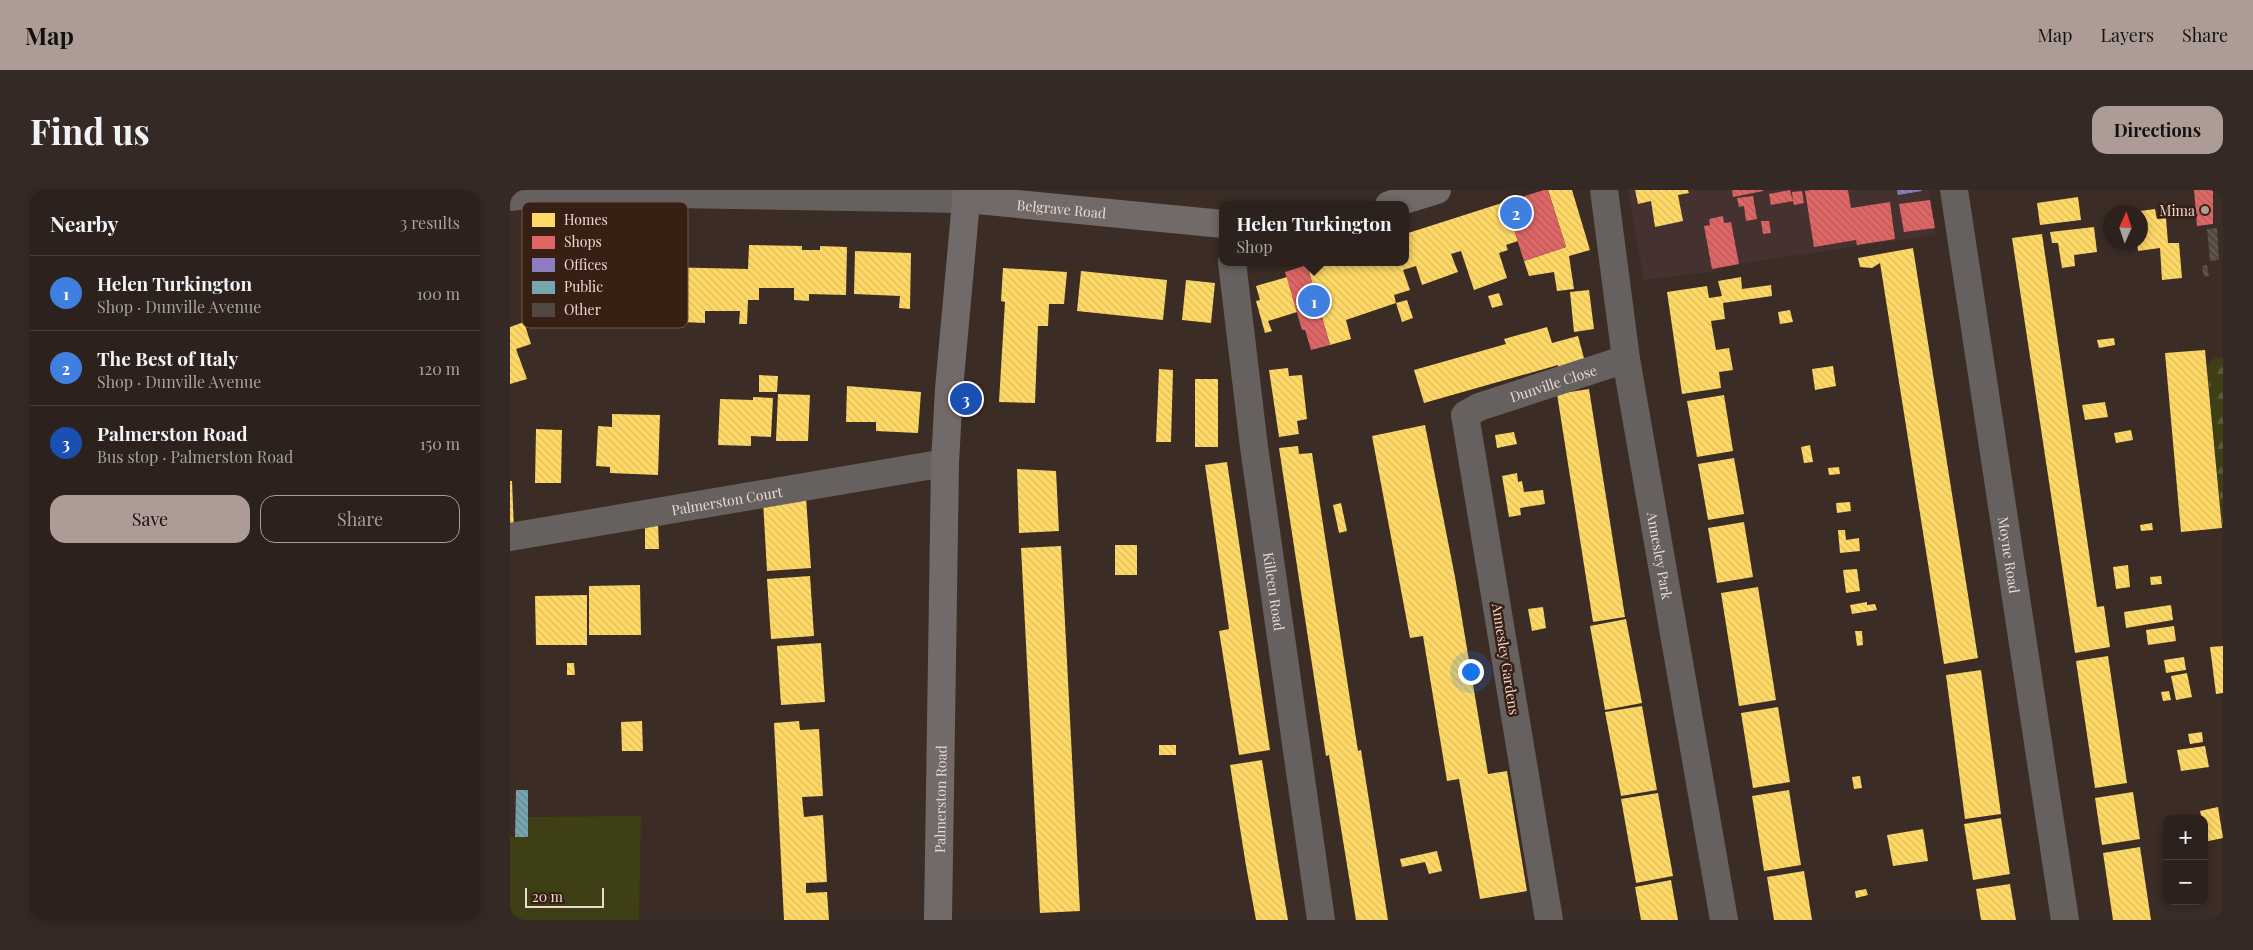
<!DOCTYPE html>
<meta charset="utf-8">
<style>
body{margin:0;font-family:"Playfair Display",serif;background:#342925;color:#f1f3f6}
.controls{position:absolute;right:15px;bottom:15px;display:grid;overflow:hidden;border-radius:10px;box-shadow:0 2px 8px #0003}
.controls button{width:45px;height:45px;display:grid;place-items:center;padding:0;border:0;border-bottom:1px solid #483e3b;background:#2c211c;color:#f1f3f6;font:25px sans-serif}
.compass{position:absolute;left:1593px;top:15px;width:45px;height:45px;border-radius:50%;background:#2c211c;box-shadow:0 2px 8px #0003;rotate:3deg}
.scale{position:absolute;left:15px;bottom:12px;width:79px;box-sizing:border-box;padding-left:5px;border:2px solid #ebd9d2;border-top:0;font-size:14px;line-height:18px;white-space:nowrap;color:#ebd9d2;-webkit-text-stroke:4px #381f14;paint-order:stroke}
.you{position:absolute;left:960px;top:481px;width:18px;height:18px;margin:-12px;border:4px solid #fff;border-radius:50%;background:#1a73e8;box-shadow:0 0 0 8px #1a73e833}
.badge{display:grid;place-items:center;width:32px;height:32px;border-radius:50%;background:#ad9c95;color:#fff;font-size:16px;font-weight:700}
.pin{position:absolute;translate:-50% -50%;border:2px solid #fff;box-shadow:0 1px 5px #0006}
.popup{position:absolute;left:709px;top:11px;width:190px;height:65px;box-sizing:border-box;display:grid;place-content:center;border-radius:10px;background:#2c211c;filter:drop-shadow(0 1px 4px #0005);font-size:16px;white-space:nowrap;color:#a6a3a3}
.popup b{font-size:19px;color:#f1f3f6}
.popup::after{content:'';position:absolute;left:50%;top:100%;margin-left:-10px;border:10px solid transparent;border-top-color:#2c211c}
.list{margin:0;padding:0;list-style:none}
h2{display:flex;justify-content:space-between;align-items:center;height:65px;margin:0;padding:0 20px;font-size:21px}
h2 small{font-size:16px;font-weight:400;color:#a6a3a3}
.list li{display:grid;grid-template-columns:32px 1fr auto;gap:15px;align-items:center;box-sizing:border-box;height:75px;padding:0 20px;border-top:1px solid #483e3b}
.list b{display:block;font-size:19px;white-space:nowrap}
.list p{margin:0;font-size:16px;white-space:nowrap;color:#a6a3a3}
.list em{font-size:16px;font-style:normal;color:#a6a3a3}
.actions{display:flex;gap:10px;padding:15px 20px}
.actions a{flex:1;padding:11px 0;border:1px solid #ad9c95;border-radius:15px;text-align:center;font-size:18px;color:#ad9c95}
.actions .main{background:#ad9c95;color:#111}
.map{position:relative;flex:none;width:1713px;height:730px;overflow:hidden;border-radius:15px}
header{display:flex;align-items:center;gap:30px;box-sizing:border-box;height:70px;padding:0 25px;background:#ad9c95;color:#111}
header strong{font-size:24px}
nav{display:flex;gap:28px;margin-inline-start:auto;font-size:18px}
.intro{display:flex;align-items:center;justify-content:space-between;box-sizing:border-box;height:120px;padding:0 30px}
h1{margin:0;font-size:35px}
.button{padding:12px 22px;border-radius:15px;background:#ad9c95;color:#111;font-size:18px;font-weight:700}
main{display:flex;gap:30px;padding:0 30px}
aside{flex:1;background:#2c211c;border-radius:15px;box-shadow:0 2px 8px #0003}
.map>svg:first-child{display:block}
.commercial{fill:#453130}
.grass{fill:#3e3f15}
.forest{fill:url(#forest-firs)}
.homes{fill:url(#homes-back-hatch)}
.shops{fill:url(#shops-back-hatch)}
.offices{fill:url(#offices-back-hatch)}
.public{fill:url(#public-back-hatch)}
.building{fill:url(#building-back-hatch)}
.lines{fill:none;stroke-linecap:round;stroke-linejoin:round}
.street{stroke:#66605f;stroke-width:28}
.secondary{stroke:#726a69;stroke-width:28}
.poi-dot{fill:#ad9c95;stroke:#381f14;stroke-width:2}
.labels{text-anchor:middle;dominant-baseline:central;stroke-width:5;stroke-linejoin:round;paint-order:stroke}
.street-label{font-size:14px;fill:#ebd9d2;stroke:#381f14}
.poi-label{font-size:14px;fill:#ebd9d2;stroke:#381f14;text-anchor:end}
.key{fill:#381f14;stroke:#6e574d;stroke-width:1}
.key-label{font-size:14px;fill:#ebd9d2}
</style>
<header>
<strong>Map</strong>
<nav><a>Map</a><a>Layers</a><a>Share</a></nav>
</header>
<div class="intro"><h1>Find us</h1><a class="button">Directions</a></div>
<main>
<aside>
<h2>Nearby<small>3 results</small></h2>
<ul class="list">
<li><span class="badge" style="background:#3f7fe0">1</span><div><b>Helen Turkington</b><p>Shop · Dunville Avenue</p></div><em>100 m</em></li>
<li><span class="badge" style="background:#3f7fe0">2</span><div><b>The Best of Italy</b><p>Shop · Dunville Avenue</p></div><em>120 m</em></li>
<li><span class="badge" style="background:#1a4fb4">3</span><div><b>Palmerston Road</b><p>Bus stop · Palmerston Road</p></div><em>150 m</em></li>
</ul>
<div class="actions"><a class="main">Save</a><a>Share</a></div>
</aside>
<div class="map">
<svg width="1713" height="730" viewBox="0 0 1713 730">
<defs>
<pattern id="forest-firs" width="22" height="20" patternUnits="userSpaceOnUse" patternTransform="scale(1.25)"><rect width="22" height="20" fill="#3e3f15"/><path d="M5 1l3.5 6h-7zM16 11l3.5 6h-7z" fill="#5a5a36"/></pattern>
<pattern id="homes-back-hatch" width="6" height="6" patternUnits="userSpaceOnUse" patternTransform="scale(1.25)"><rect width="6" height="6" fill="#ffd966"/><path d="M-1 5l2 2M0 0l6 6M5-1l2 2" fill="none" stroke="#dabb5e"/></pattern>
<pattern id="shops-back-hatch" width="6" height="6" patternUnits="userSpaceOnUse" patternTransform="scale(1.25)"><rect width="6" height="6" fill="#e06666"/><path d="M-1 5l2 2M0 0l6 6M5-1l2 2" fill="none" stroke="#b25b5a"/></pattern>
<pattern id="offices-back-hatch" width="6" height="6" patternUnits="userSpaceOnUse" patternTransform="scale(1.25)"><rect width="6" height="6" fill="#8e7cc3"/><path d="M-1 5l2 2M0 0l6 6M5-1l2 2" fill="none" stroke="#756795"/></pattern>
<pattern id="public-back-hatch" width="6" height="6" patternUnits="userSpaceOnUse" patternTransform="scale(1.25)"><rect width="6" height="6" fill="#76a5af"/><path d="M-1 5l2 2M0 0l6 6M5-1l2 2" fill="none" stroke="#68878d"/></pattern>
<pattern id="building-back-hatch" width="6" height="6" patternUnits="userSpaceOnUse" patternTransform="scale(1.25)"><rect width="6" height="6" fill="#534841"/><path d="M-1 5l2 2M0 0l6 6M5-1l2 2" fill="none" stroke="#6c625c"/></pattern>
</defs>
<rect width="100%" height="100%" fill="#3b2c25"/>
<path class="commercial" d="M1118,0H1419L1426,45L1233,73L1200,82L1134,90Z"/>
<path class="grass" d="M131,626L129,730H0V647H18V627Z"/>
<path class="forest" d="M1706,167H1713V344L1697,176Z"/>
<g class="homes">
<path d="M1038,0H1062L1080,60L1059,66L1064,99L1047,101L1044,82L1019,86L1014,71L1056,57Z"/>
<path d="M1125,0H1178L1179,3L1168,5L1173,31L1145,37L1141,11L1128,14Z"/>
<path d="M1568,7L1571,30L1530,35L1527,13Z"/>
<path d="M995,12L1008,51L996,55L998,60L989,63L997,88L964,100L951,61L941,64L948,82L912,95L906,76L893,80L900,100L884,105L886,113L836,130L841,149L820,155L797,75L807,72H895V44Z"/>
<path d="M1645,19L1647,29L1656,28L1658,53H1669L1672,88L1652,90L1650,58L1628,61L1627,52H1630V21Z"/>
<path d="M1584,37L1587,62L1564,65L1565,76L1552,78L1548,53H1542L1540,42Z"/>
<path d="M1532,44L1587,417L1594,416L1600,457L1565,463L1502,48Z"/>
<path d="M239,55L292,56V60H310V56L337,57L336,105L299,104V111L284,110V98H249V110H238L237,134H229L230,121H195V133L173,132V120L140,119L139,131H117V119L84,118L83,130H61L62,117H28V129L16,128L18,74L238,79Z"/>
<path d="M1403,58L1468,468L1434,474L1370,73L1362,78L1350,77L1348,68Z"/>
<path d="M345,61L401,63L400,119L389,118L390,106L344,104Z"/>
<path d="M493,78L557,82L554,114H539L538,136H528L525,213L489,212L495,112L491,111Z"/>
<path d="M571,81L657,90L653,130L567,121Z"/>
<path d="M777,87L787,122L758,131L762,141L755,143L746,111L750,110L746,96Z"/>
<path d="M1231,87L1232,99L1261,95L1262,106L1213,113L1215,129L1201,131L1206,160L1219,158L1223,180L1209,182L1211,198L1172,204L1157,102L1197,96L1199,108L1212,106L1208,91Z"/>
<path d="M676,90L705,93L701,133L672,130Z"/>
<path d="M1079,100L1084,139L1064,142L1060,102Z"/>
<path d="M989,103L993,115L982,118L978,106Z"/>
<path d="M897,110L903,128L892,132L886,113Z"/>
<path d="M1280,120L1283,132L1270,134L1268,122Z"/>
<path d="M14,132L21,154L6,159L17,189L0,194V137Z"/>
<path d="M1037,137L1042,153L1068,146L1075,172L1048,180V175L914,213L904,180L996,154L994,149Z"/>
<path d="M1604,148L1605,155L1589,158L1587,150Z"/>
<path d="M1695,160L1712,338L1671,342L1655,163Z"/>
<path d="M1323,176L1326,196L1305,200L1302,179Z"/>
<path d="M778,178L779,186L792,185L797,229L787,231L789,244L769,247L759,180Z"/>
<path d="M649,179L663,180L661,252H646Z"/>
<path d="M249,185L268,186L267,202H249Z"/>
<rect x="685" y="189" width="23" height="68"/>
<path d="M337,196L411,202L408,243L366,241V232H336Z"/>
<path d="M1079,199L1115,427L1083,432L1047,204Z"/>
<path d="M268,204L300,205L298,251H266Z"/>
<path d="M1214,205L1223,261L1187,267L1177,211Z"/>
<path d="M243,207L263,208L261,247L241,246V256L208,255L210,209L243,210Z"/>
<path d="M1595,212L1598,227L1575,230L1572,215Z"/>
<path d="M102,224L150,225L148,285L100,283V277L86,276L88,236L102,237Z"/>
<path d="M915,235L945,387L978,584L997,581L1017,701L970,709L949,589L937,591L913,446L900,448L862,246Z"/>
<path d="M26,239L52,240L51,293H25Z"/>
<path d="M1621,240L1623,250L1606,253L1604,243Z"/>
<path d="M1004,242L1007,254L987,258L985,245Z"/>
<path d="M1300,255L1303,272L1294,273L1291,257Z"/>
<path d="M788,256L789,264L802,263L848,561L851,560L878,730H846L819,565L816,566L769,258Z"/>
<path d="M1224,268L1234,324L1198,330L1188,274Z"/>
<path d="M717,272L760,560L729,565L709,441L719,439L695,275Z"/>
<path d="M1329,277L1330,284L1319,285L1318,278Z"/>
<path d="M507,279L546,281L549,341L509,343Z"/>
<path d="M1007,283L1008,292L1012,291L1014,302L1033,300L1035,314L1010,318L1011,325L999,327L992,286Z"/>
<path d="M0,291H2L4,340H0Z"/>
<path d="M296,308L301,378L257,381L253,311Z"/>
<path d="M1340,312L1341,321L1327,323L1326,313Z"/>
<path d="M831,313L837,341L829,343L823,315Z"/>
<path d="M1234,332L1243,387L1207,393L1198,338Z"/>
<path d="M135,333H148L149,359H135Z"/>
<path d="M1642,333L1643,340L1631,341L1630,335Z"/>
<path d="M1328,340H1335L1336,350L1349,348L1350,361L1330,363Z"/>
<rect x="605" y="355" width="22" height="30"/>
<path d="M551,356L570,721L530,723L511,358Z"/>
<path d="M1618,375L1620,397L1606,399L1603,377Z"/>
<path d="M1347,379L1350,401L1336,403L1333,380Z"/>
<path d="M300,386L304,446L261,449L257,389Z"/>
<path d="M1651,386L1652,394L1641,395L1640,387Z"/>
<path d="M130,395L131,445H79V396Z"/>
<path d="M1248,397L1266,510L1229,516L1211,403Z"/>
<path d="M77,405V455H26L25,406Z"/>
<path d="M1357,412V415L1365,414L1367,420L1342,424L1340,415Z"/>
<path d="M1661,415L1663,430L1616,438L1614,422Z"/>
<path d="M1033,417L1036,438L1022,441L1018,419Z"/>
<path d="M1116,429L1132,513L1095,520L1080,436Z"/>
<path d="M1664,436L1666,451L1638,455L1636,440Z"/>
<path d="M1345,441H1352L1353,455L1347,456Z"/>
<path d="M311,453L315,512L271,515L267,456Z"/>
<path d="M1713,456V503L1706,504L1700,457Z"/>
<path d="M1598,466L1617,593L1585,598L1566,471Z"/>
<path d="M1674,467L1676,480L1656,483L1654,470Z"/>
<path d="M57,473H64L65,485H57Z"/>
<path d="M1471,480L1491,624L1455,629L1436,485Z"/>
<path d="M1677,483L1682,507L1666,510L1661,486Z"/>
<path d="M1659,501L1661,510L1653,511L1651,502Z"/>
<path d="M1132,516L1147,600L1111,606L1095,522Z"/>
<path d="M1268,517L1280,592L1243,598L1231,523Z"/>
<path d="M132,531L133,561H112L111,532Z"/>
<path d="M289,531L290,540L309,539L313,606L292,607L294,627L313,625L317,692L296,693V703L317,702L319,730H274L264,533Z"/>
<path d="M1692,542L1693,552L1680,554L1678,544Z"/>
<rect x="649" y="555" width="17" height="10"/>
<path d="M1695,556L1699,577L1671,581L1667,560Z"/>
<path d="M752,570L768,671L778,730H746L736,676L720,575Z"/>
<path d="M1350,586L1352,598L1344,599L1342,587Z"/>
<path d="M1279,600L1291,675L1254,681L1242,606Z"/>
<path d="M1623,602L1630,649L1592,655L1585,608Z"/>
<path d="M1148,603L1163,686L1126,693L1111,609Z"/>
<path d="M1708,617L1713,648L1694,652V629H1692L1690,621Z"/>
<path d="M1491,628L1500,684L1463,690L1454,634Z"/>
<path d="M1413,639L1418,671L1383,676L1377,645Z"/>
<path d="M1630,657L1641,730H1603L1593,663Z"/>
<path d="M927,661L932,681L919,684L915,672L892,677L890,669Z"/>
<path d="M1294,681L1302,730H1264L1257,687Z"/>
<path d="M1161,690L1168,730H1131L1125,697Z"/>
<path d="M1500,694L1506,730H1471L1466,699Z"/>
<path d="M1356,699L1358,705L1346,708L1345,701Z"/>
</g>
<g class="shops">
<path d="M1034,0H1038L1056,57L1014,71L995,12Z"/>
<path d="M1222,0H1253V1L1223,7Z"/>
<path d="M1280,0L1283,11L1282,2L1292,1L1294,13L1284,15L1283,11L1261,15L1259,4Z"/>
<path d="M1301,0H1338L1341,18L1380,12L1385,49L1347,55L1346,50L1304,57L1295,1Z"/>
<path d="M1684,0H1703V34L1687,36Z"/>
<path d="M1243,6L1247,29L1236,31L1234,16L1229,17L1227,8Z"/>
<path d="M1420,10L1425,38L1394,42L1389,14Z"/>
<path d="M1213,26L1214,33L1221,32L1229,74L1202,79L1194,36L1200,35L1199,29Z"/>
<path d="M1251,31H1259L1261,43L1253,44Z"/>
<path d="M797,75L820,155L801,160L795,140H792L775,82Z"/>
</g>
<path class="offices" d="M1387,0H1412V1L1388,5Z"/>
<path class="public" d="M6,600H18V647H5Z"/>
<g class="building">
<path d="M1707,38L1709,70L1700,71L1697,39Z"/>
<path d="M1697,75L1699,86L1694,87L1692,76Z"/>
</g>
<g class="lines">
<g class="street">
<path id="s1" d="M1094,0L1116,169L1214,730"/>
<path id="s2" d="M1444,0L1555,730"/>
<path d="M0,7L38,2L456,9"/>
<path id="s3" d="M722,72L744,257L811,730"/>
<path id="s4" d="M0,347L435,273"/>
<path id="s5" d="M1039,730L955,225L969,217L1116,169"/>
</g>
<g class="secondary">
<path id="s6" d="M456,9L713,34"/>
<path d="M879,15L927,0"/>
<path id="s7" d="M428,730L435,273L439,199L457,0"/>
</g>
</g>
<circle class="poi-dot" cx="1695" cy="20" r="5"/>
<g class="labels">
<g class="street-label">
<text stroke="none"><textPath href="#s6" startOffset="96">Belgrave Road</textPath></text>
<text stroke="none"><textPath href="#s5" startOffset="606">Dunville Close</textPath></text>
<text stroke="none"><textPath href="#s4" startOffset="220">Palmerston Court</textPath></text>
<text stroke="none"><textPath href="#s2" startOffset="369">Moyne Road</textPath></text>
<text stroke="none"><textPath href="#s1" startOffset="370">Annesley Park</textPath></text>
<text stroke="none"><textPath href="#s3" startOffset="332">Killeen Road</textPath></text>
<text transform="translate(996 469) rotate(81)">Annesley Gardens</text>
<text stroke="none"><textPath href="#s7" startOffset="121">Palmerston Road</textPath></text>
</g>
<g class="poi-label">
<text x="1685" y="20">Mima</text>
</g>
</g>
<rect x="12" y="12" width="166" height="126" rx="8" class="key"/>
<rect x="22" y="23" width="23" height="14" fill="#ffd966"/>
<rect x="22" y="46" width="23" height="13" fill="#e06666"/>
<rect x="22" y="68" width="23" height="14" fill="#8e7cc3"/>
<rect x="22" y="91" width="23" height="13" fill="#76a5af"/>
<rect x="22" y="113" width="23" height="14" fill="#534841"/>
<g class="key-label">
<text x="54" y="35">Homes</text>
<text x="54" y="57">Shops</text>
<text x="54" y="80">Offices</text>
<text x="54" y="102">Public</text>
<text x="54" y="125">Other</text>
</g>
</svg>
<div class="controls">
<button>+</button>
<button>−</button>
</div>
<svg class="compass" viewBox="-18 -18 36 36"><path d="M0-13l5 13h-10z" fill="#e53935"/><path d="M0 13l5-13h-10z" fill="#a6a3a3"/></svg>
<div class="scale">20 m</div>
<div class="you"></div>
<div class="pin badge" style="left:804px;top:111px;background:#3f7fe0">1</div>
<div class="popup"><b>Helen Turkington</b>Shop</div>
<div class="pin badge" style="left:1006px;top:23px;background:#3f7fe0">2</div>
<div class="pin badge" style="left:456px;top:209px;background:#1a4fb4">3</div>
</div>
</main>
